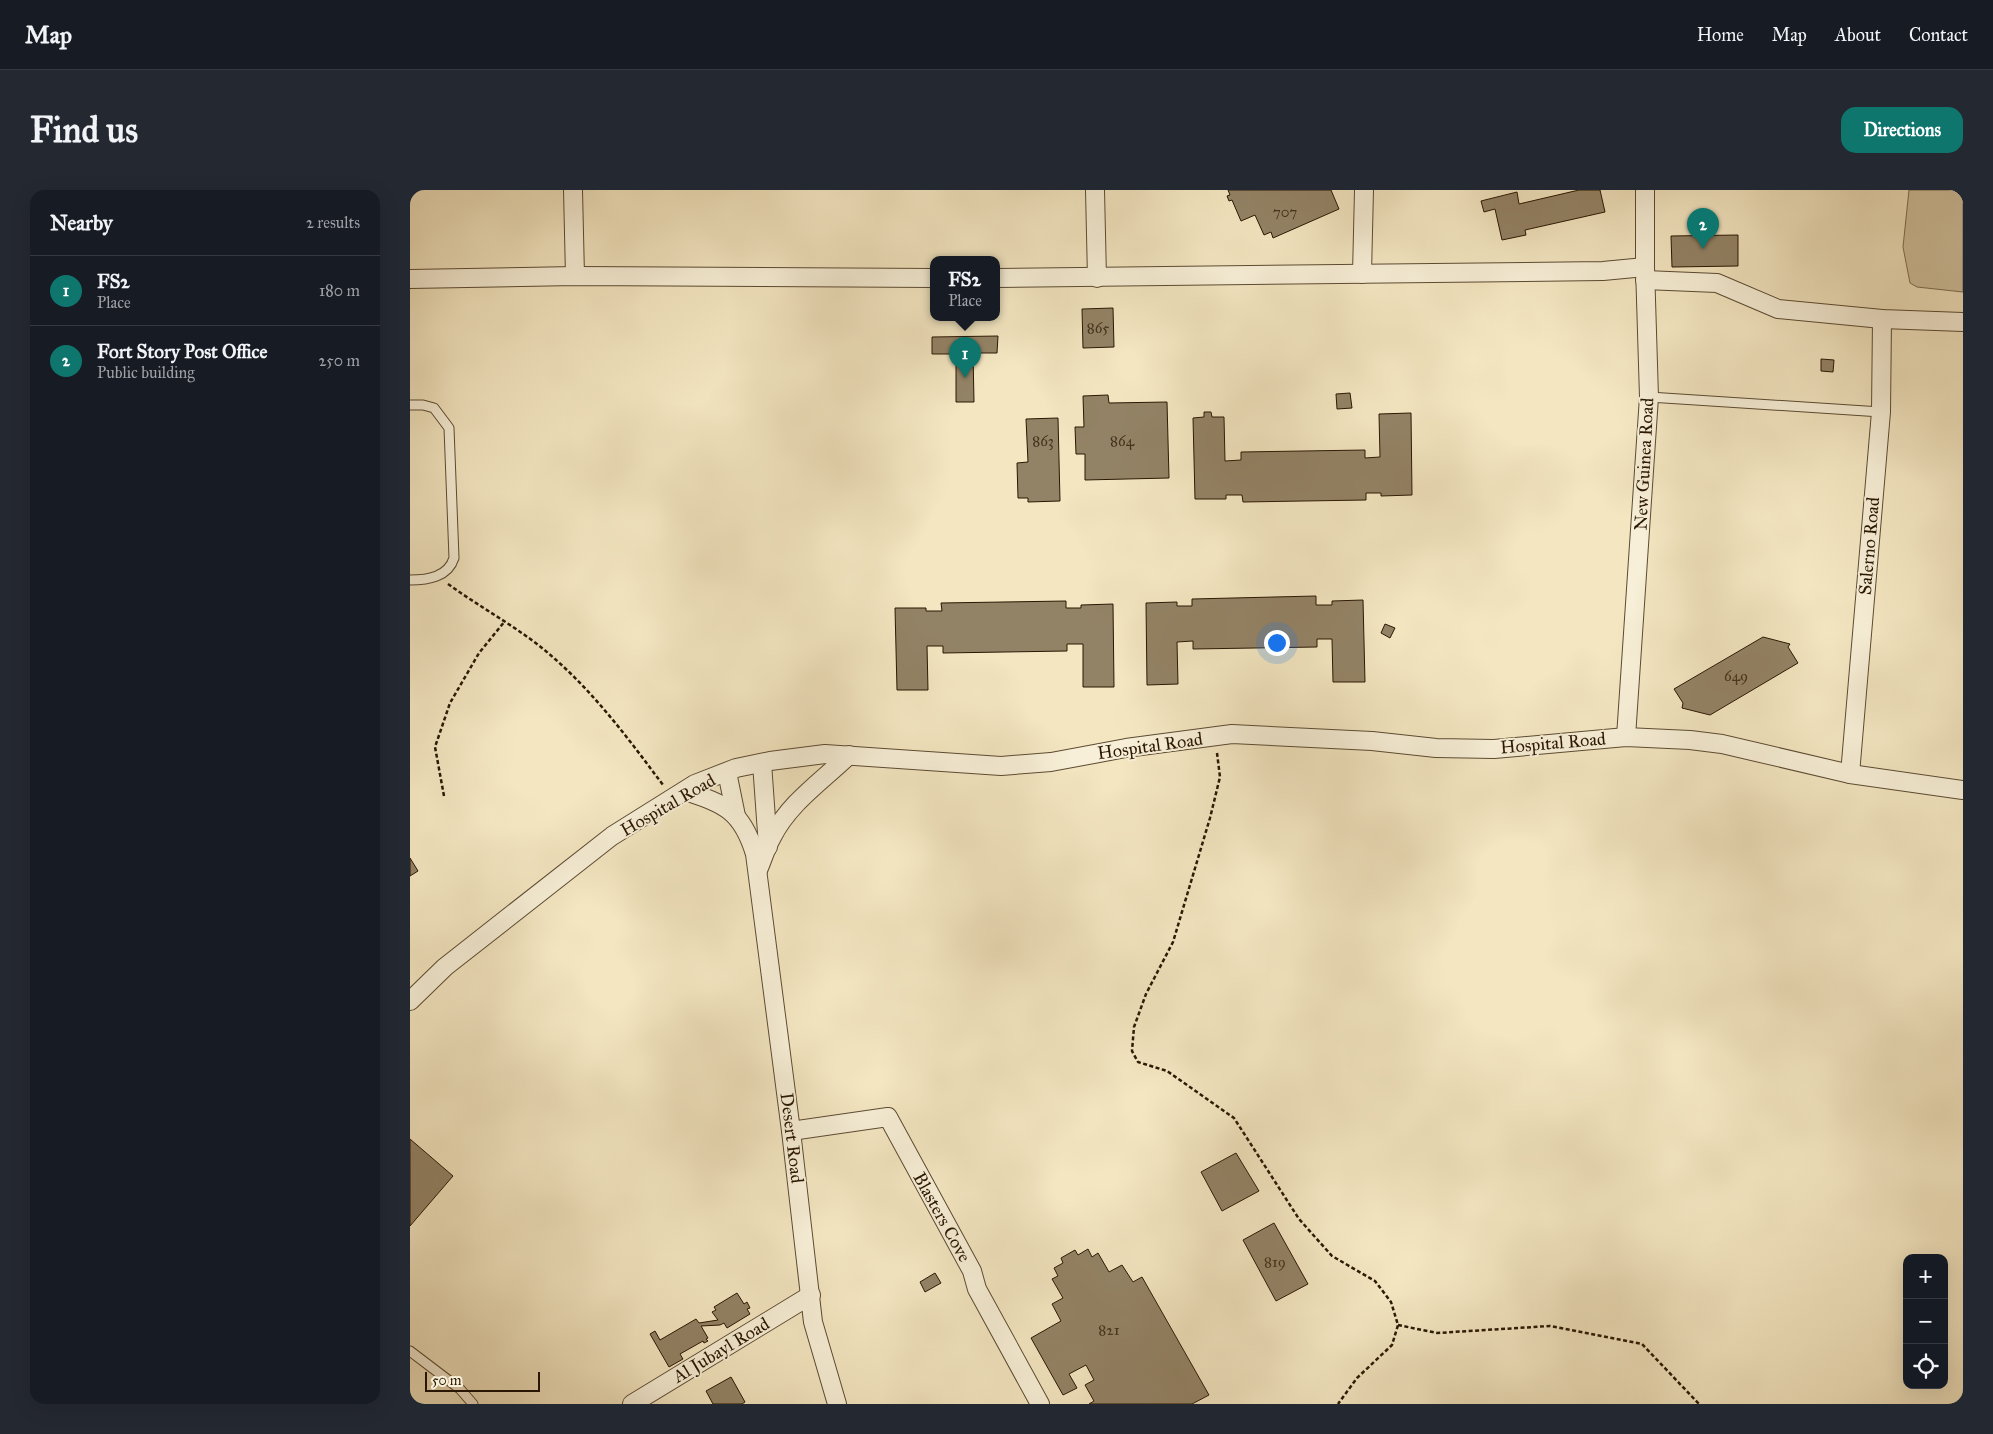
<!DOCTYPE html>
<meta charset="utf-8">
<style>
body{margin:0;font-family:"IM FELL Great Primer",serif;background:#242831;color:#f1f3f6}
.controls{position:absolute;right:15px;bottom:15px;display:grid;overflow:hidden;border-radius:10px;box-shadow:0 5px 20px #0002}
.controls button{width:45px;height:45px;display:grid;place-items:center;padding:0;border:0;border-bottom:1px solid #363941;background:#171b24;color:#f1f3f6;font:25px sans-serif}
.scale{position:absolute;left:15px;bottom:12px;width:115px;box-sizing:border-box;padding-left:5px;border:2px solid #2a1703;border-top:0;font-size:14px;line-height:18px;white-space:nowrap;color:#2a1703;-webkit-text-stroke:4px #f7efd7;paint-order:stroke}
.you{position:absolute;left:866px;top:452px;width:18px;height:18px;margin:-12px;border:4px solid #fff;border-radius:50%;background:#1a73e8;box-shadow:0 0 0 8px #1a73e833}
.badge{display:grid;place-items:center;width:32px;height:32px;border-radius:50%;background:#0f766e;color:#fff;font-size:16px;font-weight:700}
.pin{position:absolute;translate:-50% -41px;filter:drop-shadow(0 1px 2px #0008)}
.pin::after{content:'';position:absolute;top:26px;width:18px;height:15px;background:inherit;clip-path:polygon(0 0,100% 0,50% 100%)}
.popup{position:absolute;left:520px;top:66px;width:70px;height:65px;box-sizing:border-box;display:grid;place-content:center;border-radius:10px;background:#171b24;filter:drop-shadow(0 1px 4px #0005);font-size:16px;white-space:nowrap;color:#9ea1a6}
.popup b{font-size:19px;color:#f1f3f6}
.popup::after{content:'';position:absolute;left:50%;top:100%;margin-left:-10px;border:10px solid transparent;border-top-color:#171b24}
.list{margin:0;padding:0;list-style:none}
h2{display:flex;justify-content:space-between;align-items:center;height:65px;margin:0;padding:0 20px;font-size:21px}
h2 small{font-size:16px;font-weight:400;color:#9ea1a6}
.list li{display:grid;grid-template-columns:32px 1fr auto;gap:15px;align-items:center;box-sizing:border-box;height:70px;padding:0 20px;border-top:1px solid #363941}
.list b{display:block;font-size:19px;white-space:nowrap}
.list p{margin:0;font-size:16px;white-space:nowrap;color:#9ea1a6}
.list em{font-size:16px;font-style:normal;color:#9ea1a6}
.icon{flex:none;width:28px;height:28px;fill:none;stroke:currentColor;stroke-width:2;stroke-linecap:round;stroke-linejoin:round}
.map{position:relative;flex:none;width:1553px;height:1214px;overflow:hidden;border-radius:15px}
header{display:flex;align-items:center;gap:30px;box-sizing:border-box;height:70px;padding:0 25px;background:#171b24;border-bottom:1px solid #363941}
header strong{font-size:24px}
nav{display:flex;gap:28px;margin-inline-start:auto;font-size:18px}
.intro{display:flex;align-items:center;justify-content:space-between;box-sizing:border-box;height:120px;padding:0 30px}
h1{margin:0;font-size:35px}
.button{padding:12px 22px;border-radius:15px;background:#0f766e;color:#fff;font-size:18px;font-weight:700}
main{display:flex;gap:30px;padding:0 30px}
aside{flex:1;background:#171b24;border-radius:15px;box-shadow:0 5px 20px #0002}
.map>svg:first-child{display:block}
.green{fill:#d1c3a1;stroke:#7e6d52}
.building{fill:#938366;stroke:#2a1703}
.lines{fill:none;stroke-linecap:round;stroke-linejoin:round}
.lane-casing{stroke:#5c4b32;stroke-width:11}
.street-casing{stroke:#5c4b32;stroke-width:20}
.path{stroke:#2a1703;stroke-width:2.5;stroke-dasharray:4 2.5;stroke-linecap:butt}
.lane{stroke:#f7efd7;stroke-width:9}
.street{stroke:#f7efd7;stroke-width:18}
.labels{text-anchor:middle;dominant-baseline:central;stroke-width:4;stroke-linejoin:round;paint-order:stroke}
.number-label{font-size:15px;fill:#44321c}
.street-label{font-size:18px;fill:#2a1703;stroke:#f7efd7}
</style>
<header>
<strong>Map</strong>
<nav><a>Home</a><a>Map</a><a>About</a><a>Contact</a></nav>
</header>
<div class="intro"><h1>Find us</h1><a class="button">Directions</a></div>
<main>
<aside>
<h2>Nearby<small>2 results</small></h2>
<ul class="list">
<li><span class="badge">1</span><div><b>FS2</b><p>Place</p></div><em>180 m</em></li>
<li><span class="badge">2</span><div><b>Fort Story Post Office</b><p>Public building</p></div><em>250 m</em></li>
</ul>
</aside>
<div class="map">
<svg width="1553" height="1214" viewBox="0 0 1553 1214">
<rect width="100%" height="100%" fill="#f3e6c1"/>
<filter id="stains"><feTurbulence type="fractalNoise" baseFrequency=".004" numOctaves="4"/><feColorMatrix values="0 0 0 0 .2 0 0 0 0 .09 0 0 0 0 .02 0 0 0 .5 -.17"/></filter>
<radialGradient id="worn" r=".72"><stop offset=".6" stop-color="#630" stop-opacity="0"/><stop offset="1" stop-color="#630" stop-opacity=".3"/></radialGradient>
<path class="green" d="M1499,0H1553V102L1507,97L1500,93L1493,57Z"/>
<g class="building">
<path d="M818,0H921L929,19L863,48L861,42L854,45L845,25L831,31L822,10L819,11L817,6L820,5Z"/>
<path d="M1169,0H1190L1195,22L1115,40L1116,45L1092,50L1085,19L1074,22L1071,11L1107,2L1109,14Z"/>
<path d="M1328,45V76L1262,77L1261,46Z"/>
<path d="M703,118L704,157L673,158L672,119Z"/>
<path d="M588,146L587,163H563L564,212H546V164H522V147Z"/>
<path d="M1411,169L1424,170L1423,182L1411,181Z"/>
<path d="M940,203L942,218L927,219L926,204Z"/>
<path d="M698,205L699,213L757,212L759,288L675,290V264H666L665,237H674L673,206Z"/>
<path d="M794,222H801L802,227H814L815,271L831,270V262L955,260V268L970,267L969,224L1001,223L1002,305L971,306V303H956V310L833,312L832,305H816V309H785L783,228L794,227Z"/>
<path d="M648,228L650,311L618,312V308H608L607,273L618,272L616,229Z"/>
<path d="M906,406V415H922V411L953,410L955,492H923L922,449H907V457L783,459V451L767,452L768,494L737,495L736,413L767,412V416H782V409Z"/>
<path d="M656,411V418H671V415L703,414L704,497H673V454H657V461L533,463V456H517L518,500H487L485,418H516V421H532L531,413Z"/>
<path d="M975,434L985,438L980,448L971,443Z"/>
<path d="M1353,447L1380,454L1378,457L1388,473L1300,525L1272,518L1273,513L1264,499Z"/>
<path d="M0,668L8,681L0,686Z"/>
<path d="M0,949L43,986L0,1036Z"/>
<path d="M826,963L849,1001L812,1021L791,982Z"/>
<path d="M864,1033L898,1094L866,1111L833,1050Z"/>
<path d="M678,1059L682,1067L688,1063L699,1082L712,1075L723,1092L732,1087L799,1205L782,1214H679L684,1211L675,1195L684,1190L676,1175L659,1184L667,1198L653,1205L621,1148L651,1131L642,1114L653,1108L642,1089L648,1086L644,1078L653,1073L651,1068L665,1060L668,1065Z"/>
<path d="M525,1083L531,1093L515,1102L510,1092Z"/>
<path d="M327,1103L334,1114L337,1112L340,1118L337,1119L340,1124L317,1138L314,1133L310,1135L291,1136L298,1148L296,1149L298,1151L294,1153L293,1151L270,1164L273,1169L259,1177L240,1144L245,1141L250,1150L286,1129L289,1133L308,1130L302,1122L306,1120L304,1117Z"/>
<path d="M321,1187L335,1212L332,1214H303L296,1201Z"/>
</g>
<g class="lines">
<g class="lane-casing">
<g id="lane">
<path d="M1239,207L1471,222"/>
<path d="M0,215H13L24,218L39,238L44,368C38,387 18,390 0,390"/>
<path d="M0,1161L50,1199L63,1214"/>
</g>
</g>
<g class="street-casing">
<g id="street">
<path d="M163,0L165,86"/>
<path d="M685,0L687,88"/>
<path d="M952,84L954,0"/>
<path d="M586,88L1193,81L1235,77"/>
<path d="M0,89L165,86L524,88"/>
<path d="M1235,90L1307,93L1368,119L1472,129L1553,132"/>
<path d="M1216,547L1239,207L1235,77V0"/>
<path d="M352,573L358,657"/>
<path d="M317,582L326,626"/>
<path d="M1440,584L1471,222L1472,129"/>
<path d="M275,601C315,614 332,621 345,664L381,941L403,1132L427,1214"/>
<path d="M348,680C353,669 356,657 362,647C379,613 412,591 439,565"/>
<path d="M0,811L35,777L202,646L285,594L326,578L360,571L415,564L591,576L641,572L716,558L822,544L962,551L1026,558L1084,559L1216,547L1280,550L1312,554L1440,584L1553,600"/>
<path d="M381,941L478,927L562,1081L567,1099L630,1214"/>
<path d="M222,1214L401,1105"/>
</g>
</g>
<g class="path">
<path d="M38,394C67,415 98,432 127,454C177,493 215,544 253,595"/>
<path d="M807,563L810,587L800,628L763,752L736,804L724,837L722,861L728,872L757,881L824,928L889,1029L922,1066L965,1091L981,1112L988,1135L982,1155L947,1188L928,1214"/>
<path d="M34,606L25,557L40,513L69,463L95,431"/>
<path d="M988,1135L1027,1143L1140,1136L1232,1154L1289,1214"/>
</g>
<use href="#lane" class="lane"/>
<use href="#street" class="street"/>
</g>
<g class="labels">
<g class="number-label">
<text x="875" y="22">707</text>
<text x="688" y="138">865</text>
<text x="633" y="251">863</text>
<text x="712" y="251">864</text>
<text x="1326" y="486">649</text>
<text x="865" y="1072">819</text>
<text x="699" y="1140">821</text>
</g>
<g class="street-label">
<text transform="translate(1234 274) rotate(-87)">New Guinea Road</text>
<text transform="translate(1459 356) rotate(-85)">Salerno Road</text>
<text transform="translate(1143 553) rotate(-5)">Hospital Road</text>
<text transform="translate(740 556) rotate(-8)">Hospital Road</text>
<text transform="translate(258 615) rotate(-30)">Hospital Road</text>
<text transform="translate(382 948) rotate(83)">Desert Road</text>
<text transform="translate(532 1027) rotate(61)">Blasters Cove</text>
<text transform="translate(311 1160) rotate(-31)">Al Jubayl Road</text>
</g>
</g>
<rect width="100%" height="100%" filter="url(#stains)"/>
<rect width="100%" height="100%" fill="url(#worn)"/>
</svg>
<div class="controls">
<button>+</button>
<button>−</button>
<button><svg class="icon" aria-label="locate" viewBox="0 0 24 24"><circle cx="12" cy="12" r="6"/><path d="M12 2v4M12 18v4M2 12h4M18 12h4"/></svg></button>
</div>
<div class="scale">50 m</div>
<div class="you"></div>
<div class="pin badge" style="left:555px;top:188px">1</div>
<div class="popup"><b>FS2</b>Place</div>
<div class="pin badge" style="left:1293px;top:59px">2</div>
</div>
</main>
